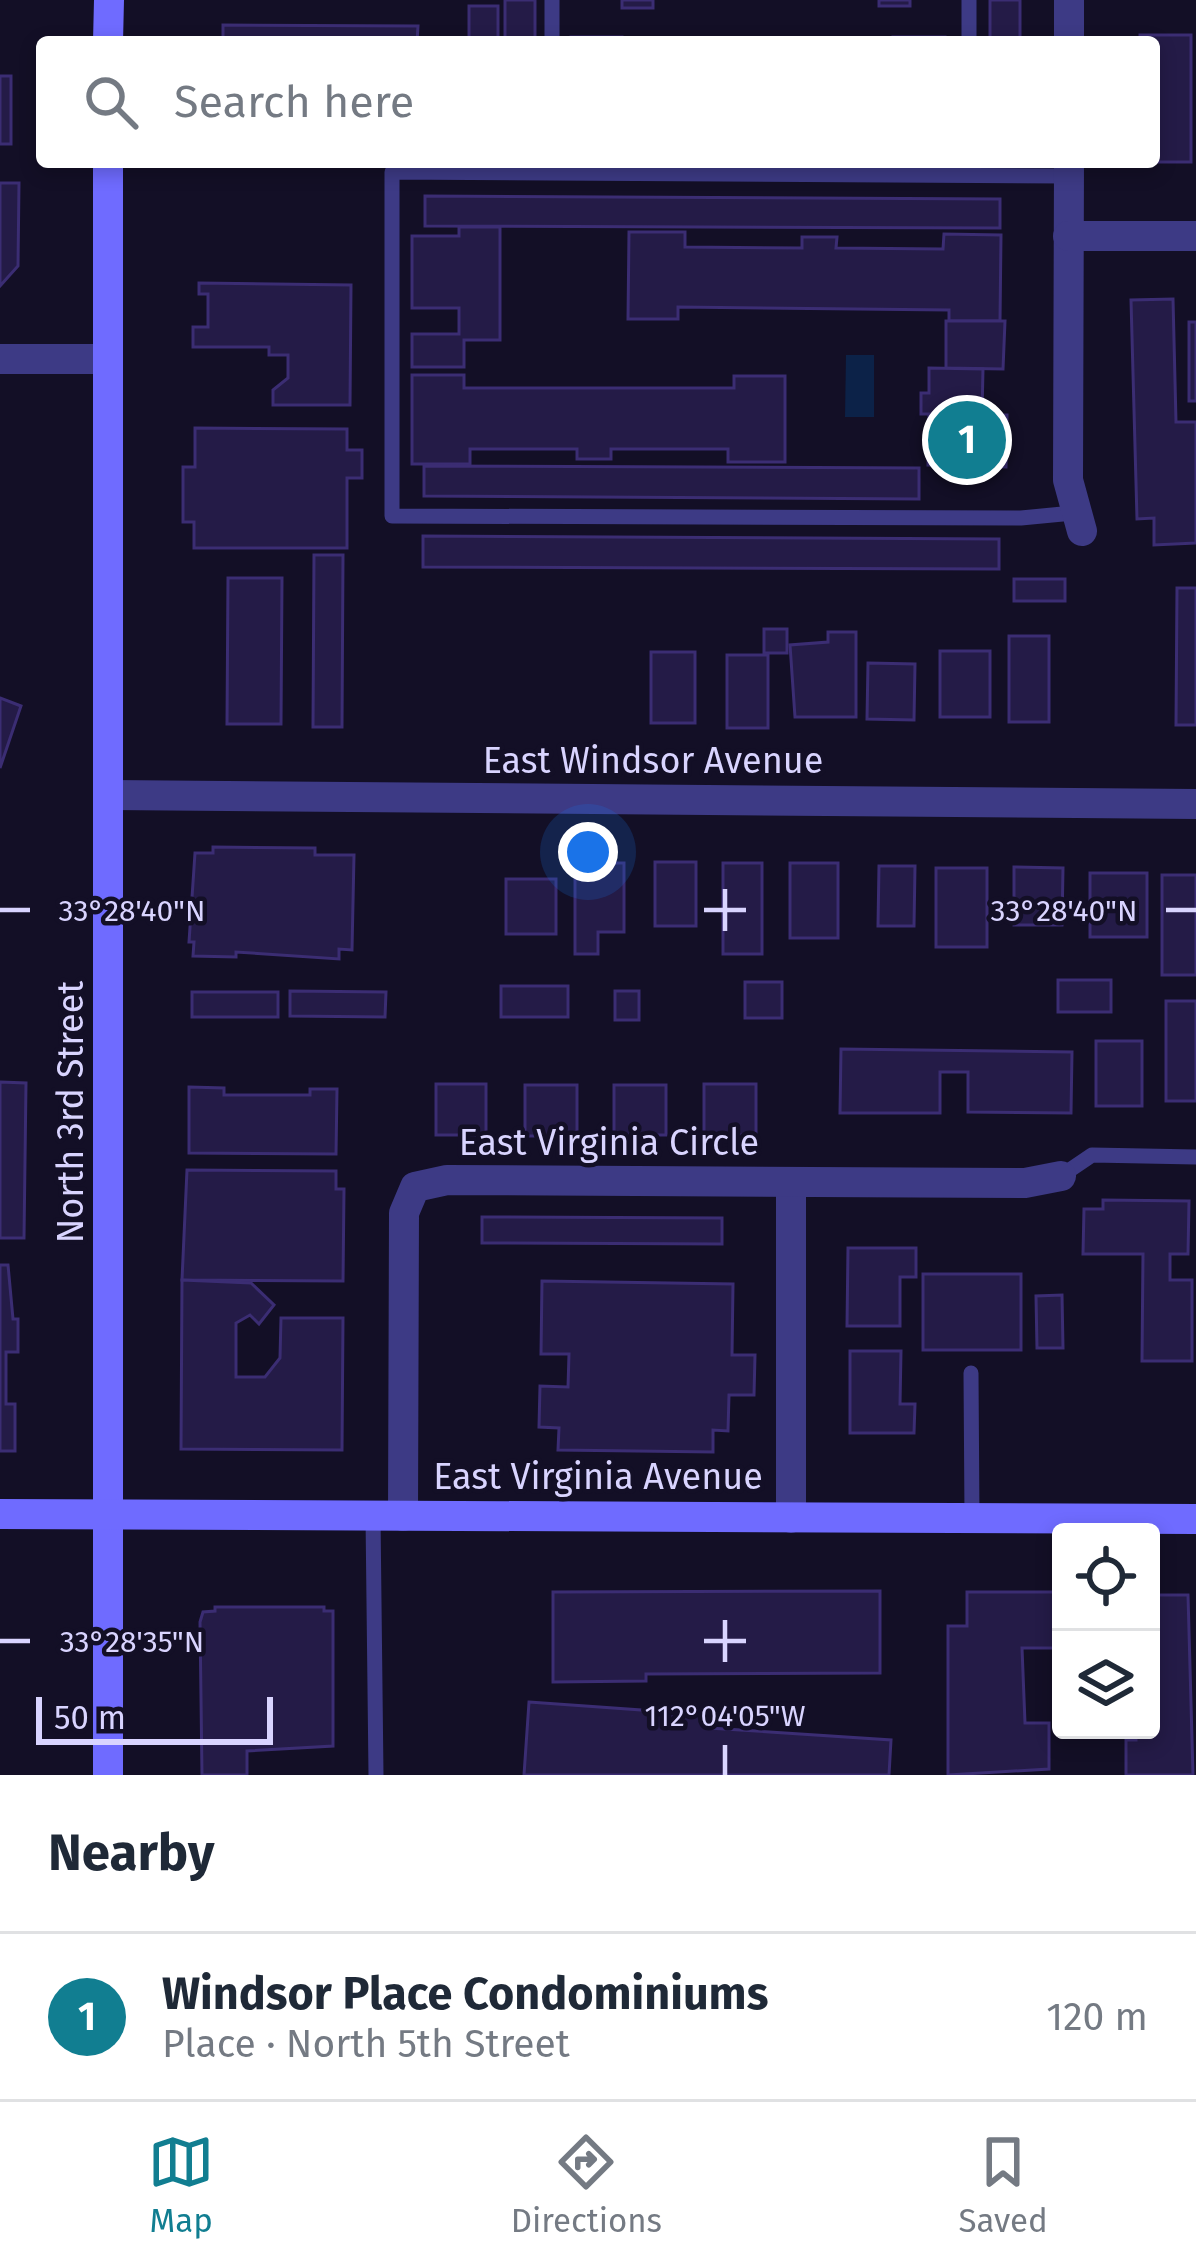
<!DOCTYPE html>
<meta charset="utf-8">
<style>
body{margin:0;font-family:"Fira Sans",sans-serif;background:#f2f2f3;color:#1f2937}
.controls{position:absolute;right:36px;bottom:36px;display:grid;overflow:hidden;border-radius:12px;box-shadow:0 6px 18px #0003}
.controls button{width:108px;height:108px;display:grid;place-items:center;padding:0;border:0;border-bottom:3px solid #e0e1e3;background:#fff;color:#1f2937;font:60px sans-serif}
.scale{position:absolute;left:36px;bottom:30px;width:237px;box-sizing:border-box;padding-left:12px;border:6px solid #d9d4ff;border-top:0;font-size:33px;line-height:42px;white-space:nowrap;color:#d9d4ff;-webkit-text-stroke:9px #130f26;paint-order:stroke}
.you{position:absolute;left:588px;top:852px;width:42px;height:42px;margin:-30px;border:9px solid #fff;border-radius:50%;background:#1a73e8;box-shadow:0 0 0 18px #1a73e833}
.badge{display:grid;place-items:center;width:78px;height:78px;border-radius:50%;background:#117e91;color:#fff;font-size:39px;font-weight:700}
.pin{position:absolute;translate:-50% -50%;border:6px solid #fff;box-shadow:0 3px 12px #0006}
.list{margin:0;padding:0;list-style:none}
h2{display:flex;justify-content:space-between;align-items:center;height:156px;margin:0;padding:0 48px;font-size:51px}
h2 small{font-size:39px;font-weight:400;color:#747a83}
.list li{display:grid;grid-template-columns:78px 1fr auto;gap:36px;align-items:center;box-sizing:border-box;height:168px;padding:0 48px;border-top:3px solid #e0e1e3}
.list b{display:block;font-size:45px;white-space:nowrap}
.list p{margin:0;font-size:39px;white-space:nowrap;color:#747a83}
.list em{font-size:39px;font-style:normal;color:#747a83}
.icon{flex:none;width:66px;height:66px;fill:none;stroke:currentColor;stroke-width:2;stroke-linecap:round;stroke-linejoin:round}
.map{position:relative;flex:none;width:1196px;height:1775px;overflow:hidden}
.search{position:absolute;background:#fff;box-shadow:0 6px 18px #0003;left:36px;right:36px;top:36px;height:132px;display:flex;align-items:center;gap:30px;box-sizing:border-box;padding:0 42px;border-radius:12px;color:#747a83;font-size:45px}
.sheet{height:324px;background:#fff}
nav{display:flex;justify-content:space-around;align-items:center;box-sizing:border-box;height:168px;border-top:3px solid #e0e1e3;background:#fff;font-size:33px;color:#747a83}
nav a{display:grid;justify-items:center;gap:6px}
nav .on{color:#117e91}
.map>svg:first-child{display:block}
.water{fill:#0c2248}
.building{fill:#241b47;stroke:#3b2d73;stroke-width:3}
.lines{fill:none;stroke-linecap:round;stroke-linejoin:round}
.lane{stroke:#3d3a85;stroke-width:15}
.street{stroke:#3d3a85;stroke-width:30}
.secondary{stroke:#6f6bff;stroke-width:30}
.ticks{fill:none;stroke:#d9d4ff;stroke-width:4.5}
.labels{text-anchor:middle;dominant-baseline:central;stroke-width:9;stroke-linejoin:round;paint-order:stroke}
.street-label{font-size:36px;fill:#d9d4ff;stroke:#130f26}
.ticks-label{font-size:30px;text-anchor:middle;fill:#d9d4ff;stroke:#130f26;stroke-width:9;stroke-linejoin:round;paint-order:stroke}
</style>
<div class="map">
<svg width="1196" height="1775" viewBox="0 0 1196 1775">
<rect width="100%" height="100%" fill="#130f26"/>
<path class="water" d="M846,355H874V417H845Z"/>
<g class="building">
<rect x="505" y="0" width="30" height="42"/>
<rect x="622" y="0" width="31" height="8"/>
<rect x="879" y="0" width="31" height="6"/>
<rect x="990" y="0" width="30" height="42"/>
<rect x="469" y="6" width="29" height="36"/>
<path d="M223,25L418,26L417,42H223Z"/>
<path d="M1140,35H1191V162H1140H1154V42H1140Z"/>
<rect x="571" y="37" width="51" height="5"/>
<rect x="893" y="37" width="52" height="5"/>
<rect x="0" y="76" width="11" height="68"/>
<path d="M0,183H19L18,266L0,286Z"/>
<path d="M425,196L1000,199V228L425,226Z"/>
<path d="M459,227H500V340H464V367H412V334H459V308H412V236H459Z"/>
<path d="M629,232H685V247L802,248V237H837L836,248L943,249L944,234L1001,235L1000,321H949V310L678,307V319H628Z"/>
<path d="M199,283L351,285L350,405H273V390L288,378V355H269V347H193V327H208V294H199Z"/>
<path d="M1173,299L1176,422H1196V543L1154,545V518L1137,519L1131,300Z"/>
<path d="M946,321H1005L1003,369L946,368Z"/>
<rect x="1189" y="322" width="7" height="79"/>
<path d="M929,368L983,369L982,415H1007L1006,467L928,465L929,414H921V393H929Z"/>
<path d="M412,375H464V388H734V376H785V462H728V449H611V459H577V449H470V464H412Z"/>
<path d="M195,428L347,429V450H362V478H347V548H194V522H183V467H195Z"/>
<path d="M424,466L919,468V499L424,496Z"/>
<path d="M423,536L999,539V569L423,567Z"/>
<path d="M314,555H343L342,727H313Z"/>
<path d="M228,578H282L281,724H227Z"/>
<rect x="1014" y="579" width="51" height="22"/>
<path d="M1177,588H1196V725H1176Z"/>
<rect x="764" y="629" width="23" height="24"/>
<path d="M828,632H856V717H795L790,645L828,642Z"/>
<rect x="1009" y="636" width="40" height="86"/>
<rect x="940" y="651" width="50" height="66"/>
<rect x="651" y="652" width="44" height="71"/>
<rect x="727" y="655" width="41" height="73"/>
<path d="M868,663L915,664L914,720L867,719Z"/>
<path d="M0,698L21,706L0,768Z"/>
<path d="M213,847L315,848V855H354L352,950L339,949V959L236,952V957L193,956L194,942H189L195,853H213Z"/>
<rect x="655" y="862" width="41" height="64"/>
<path d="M575,863H624V932H598V954H575Z"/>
<rect x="723" y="863" width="39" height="91"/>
<rect x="790" y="863" width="48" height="75"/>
<path d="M879,866H915L914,926H878Z"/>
<path d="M1014,867L1063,868L1062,925H1014Z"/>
<rect x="936" y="868" width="51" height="79"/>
<rect x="1090" y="873" width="57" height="64"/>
<rect x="1162" y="875" width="34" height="100"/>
<rect x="506" y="879" width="50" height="55"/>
<rect x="1058" y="980" width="53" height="32"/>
<rect x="745" y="982" width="37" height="36"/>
<rect x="501" y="986" width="67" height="31"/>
<path d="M290,991L386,992L385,1017L290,1016Z"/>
<rect x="615" y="991" width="24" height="29"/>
<rect x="192" y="992" width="86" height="25"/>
<rect x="1166" y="1001" width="30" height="100"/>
<rect x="1096" y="1041" width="46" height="65"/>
<path d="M841,1049L1072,1052L1071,1113L968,1112V1072H940V1113H840Z"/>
<path d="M0,1082L26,1083L24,1238H0Z"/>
<rect x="436" y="1084" width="50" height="51"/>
<rect x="704" y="1084" width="52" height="51"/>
<rect x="525" y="1085" width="52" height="51"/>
<rect x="614" y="1085" width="52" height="50"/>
<path d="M189,1087L224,1088V1095H310V1089H337L336,1154L189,1153Z"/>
<path d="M187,1170L336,1171V1189H344L343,1281L182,1280Z"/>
<path d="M1103,1200L1189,1201L1188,1254H1170V1280H1192V1361H1142L1143,1254H1083L1084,1209H1103Z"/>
<path d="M482,1217L722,1218V1244L482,1243Z"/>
<path d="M848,1248H916V1277H900V1326H847Z"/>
<path d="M0,1265H8L13,1319H18V1352H6V1404H15V1451H0Z"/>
<rect x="923" y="1274" width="98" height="76"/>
<path d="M182,1280L251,1283L274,1305L259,1324L250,1315L236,1323V1377H265L280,1358L281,1318H343L342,1450L181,1449Z"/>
<path d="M542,1281L733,1284L732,1355H755L754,1395H729L728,1431L713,1430V1452L558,1450L559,1428L539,1427L540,1386L568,1387L569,1354H541Z"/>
<path d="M1062,1295L1063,1348H1037L1036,1296Z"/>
<path d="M850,1351H901L900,1404H915L914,1433H850Z"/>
<path d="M880,1591V1673L646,1674V1681L553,1682V1592Z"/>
<path d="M967,1592H1054V1648H1022L1025,1723H1049V1769L948,1775V1626H967Z"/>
<path d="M1151,1595H1188L1193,1775H1126V1740H1136V1730H1151Z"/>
<path d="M215,1607H324V1611H333V1746L247,1751V1775H202L200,1622L203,1612L215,1611Z"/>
<path d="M529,1702L711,1715L710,1728L891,1740L889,1775H524Z"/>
</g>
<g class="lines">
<g class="lane">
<path d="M552,42V0"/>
<path d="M969,42V0"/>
<path d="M1068,176L392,172V516L1021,518L1073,513"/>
<path d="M1061,1176L1092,1155L1196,1157"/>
<path d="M971,1373L972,1518"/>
<path d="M373,1516L376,1775"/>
</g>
<g class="street">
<path d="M1069,42V0"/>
<path d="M1069,162L1068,480L1082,531"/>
<path d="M1068,236H1196"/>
<path d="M0,359H107"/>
<path d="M110,795L1196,804"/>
<path d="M791,1183V1518"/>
<path d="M403,1516L404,1213L415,1187L447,1180L1025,1183L1061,1176"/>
</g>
<g class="secondary">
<path d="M108,42L109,0"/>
<path d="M108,162V1775"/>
<path d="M0,1514L1196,1519"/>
</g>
</g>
<path class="ticks" d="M725,889V931M0,910H30M704,910H746M1166,910H1196M725,1620V1662M0,1641H30M704,1641H746M725,1745V1775"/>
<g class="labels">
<g class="street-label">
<text x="653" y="761">East Windsor Avenue</text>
<text transform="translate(71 1112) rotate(-90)">North 3rd Street</text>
<text x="609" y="1143">East Virginia Circle</text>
<text x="598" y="1477">East Virginia Avenue</text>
</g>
</g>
<g class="ticks-label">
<text x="132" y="921">33°28'40"N</text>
<text x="1064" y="921">33°28'40"N</text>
<text x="132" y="1652">33°28'35"N</text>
<text x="725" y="1726">112°04'05"W</text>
</g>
</svg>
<div class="controls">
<button><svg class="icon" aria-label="locate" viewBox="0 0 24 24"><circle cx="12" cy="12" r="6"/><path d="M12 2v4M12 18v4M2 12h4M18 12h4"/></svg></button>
<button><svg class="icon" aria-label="layers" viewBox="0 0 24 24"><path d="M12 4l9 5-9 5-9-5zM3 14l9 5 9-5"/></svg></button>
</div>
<div class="scale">50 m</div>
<div class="you"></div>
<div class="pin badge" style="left:967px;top:440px">1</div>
<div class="search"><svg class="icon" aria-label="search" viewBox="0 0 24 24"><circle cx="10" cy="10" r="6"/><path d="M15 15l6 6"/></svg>Search here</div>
</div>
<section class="sheet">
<h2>Nearby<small></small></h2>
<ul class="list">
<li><span class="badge">1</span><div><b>Windsor Place Condominiums</b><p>Place · North 5th Street</p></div><em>120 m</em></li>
</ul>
</section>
<nav>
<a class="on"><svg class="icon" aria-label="map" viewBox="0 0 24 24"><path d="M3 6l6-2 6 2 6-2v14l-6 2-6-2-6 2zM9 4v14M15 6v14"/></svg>Map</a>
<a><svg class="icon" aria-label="directions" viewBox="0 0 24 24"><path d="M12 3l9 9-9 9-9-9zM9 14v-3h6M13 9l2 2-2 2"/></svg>Directions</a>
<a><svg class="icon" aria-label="saved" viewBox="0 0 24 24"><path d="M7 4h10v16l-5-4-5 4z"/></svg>Saved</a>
</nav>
